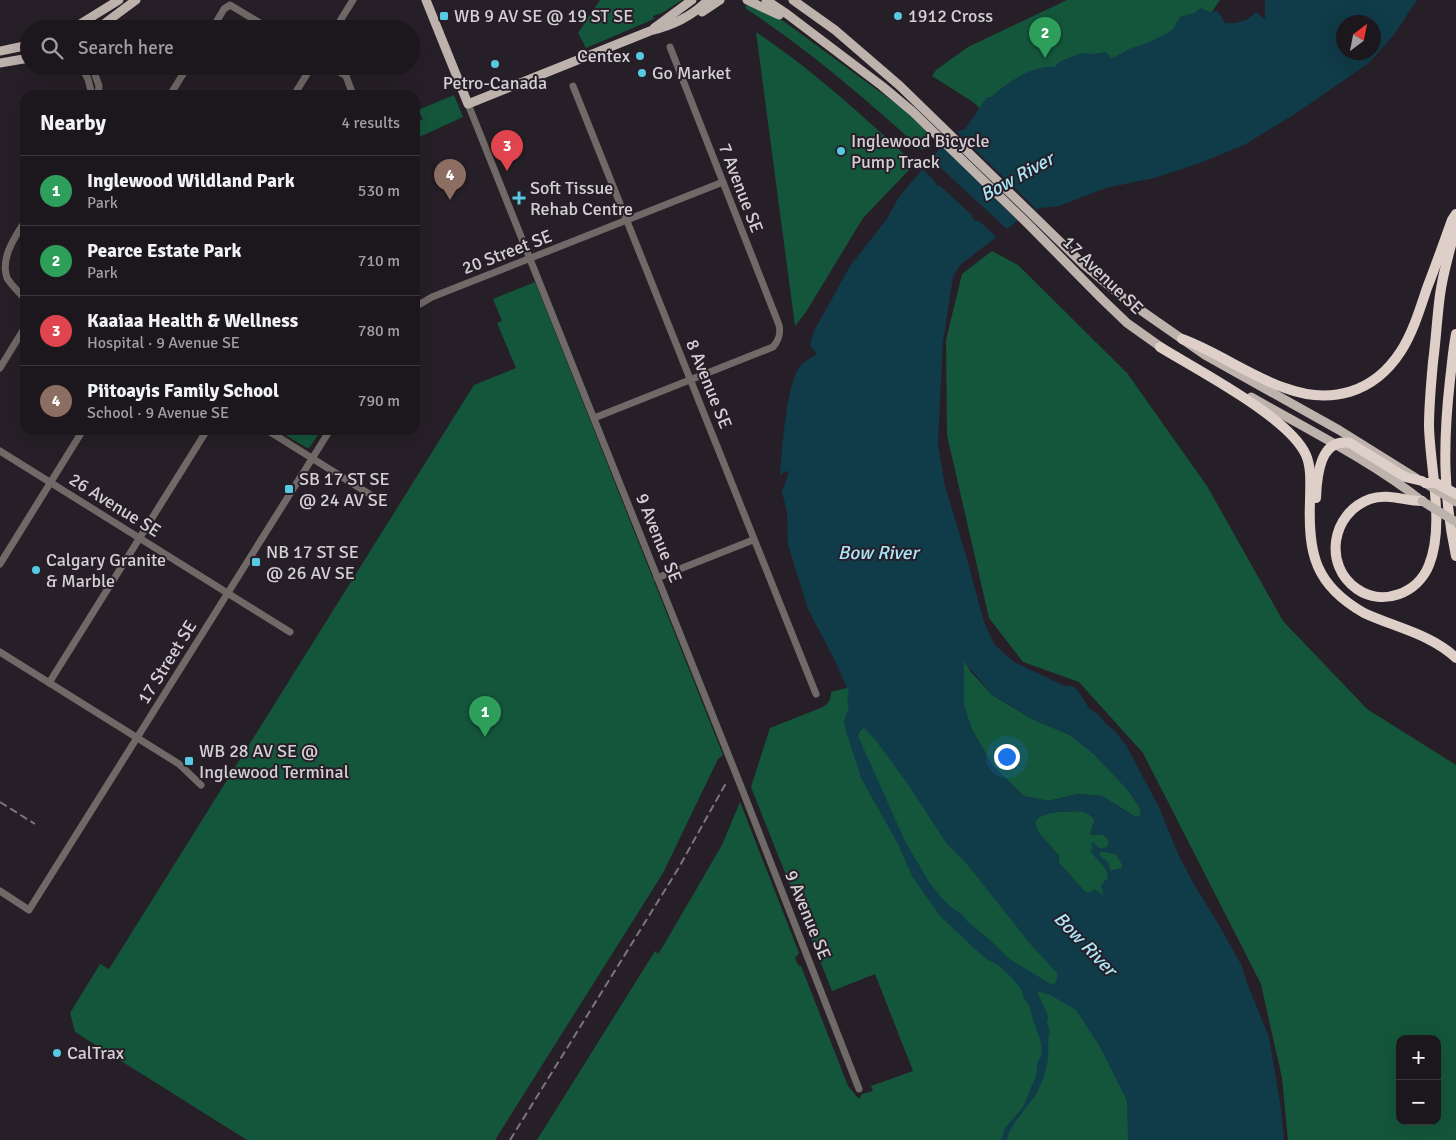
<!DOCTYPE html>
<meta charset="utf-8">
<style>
body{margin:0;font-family:Signika,sans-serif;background:#252026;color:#f1f3f6}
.controls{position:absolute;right:15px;bottom:15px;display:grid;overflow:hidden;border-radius:10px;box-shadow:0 5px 20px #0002}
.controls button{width:45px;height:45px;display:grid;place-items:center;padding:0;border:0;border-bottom:1px solid #3a363b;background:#1c171d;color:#f1f3f6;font:25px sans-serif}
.compass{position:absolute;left:1336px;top:15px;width:45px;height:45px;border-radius:50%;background:#1c171d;box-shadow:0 5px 20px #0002;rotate:32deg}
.you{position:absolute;left:1006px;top:756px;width:18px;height:18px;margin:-12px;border:4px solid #fff;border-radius:50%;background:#1a73e8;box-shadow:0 0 0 8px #1a73e833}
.badge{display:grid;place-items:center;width:32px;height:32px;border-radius:50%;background:#57c9e2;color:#fff;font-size:16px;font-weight:700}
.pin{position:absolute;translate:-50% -41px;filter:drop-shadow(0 1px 2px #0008)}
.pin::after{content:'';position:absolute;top:26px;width:18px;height:15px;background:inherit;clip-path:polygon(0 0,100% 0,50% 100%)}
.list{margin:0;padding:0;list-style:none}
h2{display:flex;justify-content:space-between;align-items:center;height:65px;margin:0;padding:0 20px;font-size:21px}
h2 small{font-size:16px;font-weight:400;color:#a09fa4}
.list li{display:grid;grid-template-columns:32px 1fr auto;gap:15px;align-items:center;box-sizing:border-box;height:70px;padding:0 20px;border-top:1px solid #3a363b}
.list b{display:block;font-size:19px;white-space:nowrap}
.list p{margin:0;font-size:16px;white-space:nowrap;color:#a09fa4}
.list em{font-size:16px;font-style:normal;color:#a09fa4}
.icon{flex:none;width:28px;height:28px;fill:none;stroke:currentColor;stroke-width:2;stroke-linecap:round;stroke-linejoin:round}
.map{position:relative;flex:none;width:1456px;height:1140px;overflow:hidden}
.search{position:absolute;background:#1c171d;box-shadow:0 5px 20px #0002;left:20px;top:20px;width:400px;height:55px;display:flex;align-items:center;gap:12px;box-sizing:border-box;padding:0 18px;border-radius:28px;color:#a09fa4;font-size:19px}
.panel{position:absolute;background:#1c171d;box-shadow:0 5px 20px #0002;left:20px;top:90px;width:400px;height:345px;border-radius:15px}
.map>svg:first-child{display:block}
.green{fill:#14563b;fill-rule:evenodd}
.water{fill:#103b48;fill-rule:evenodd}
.pier{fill:#261f27}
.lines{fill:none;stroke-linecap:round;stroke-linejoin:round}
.minor{stroke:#6f6967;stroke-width:7}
.major{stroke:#beb2ad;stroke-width:9}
.highway{stroke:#decfc8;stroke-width:10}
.rail{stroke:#7b757c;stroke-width:2;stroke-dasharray:8 4;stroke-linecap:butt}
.major-bridge{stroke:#beb2ad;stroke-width:9}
.highway-bridge{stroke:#decfc8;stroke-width:10}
.poi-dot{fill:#57c9e2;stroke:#261f27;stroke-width:2}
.labels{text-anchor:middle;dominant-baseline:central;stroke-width:4;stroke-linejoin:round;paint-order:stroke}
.poi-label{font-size:18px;fill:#d4cfd5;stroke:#261f27;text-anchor:start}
.street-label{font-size:18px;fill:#d4cfd5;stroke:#261f27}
.water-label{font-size:19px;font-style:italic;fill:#ace5f8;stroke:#261f27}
</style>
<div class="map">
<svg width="1456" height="1140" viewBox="0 0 1456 1140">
<rect width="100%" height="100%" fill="#261f27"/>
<g class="green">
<path d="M600,0H682L662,13L653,16L654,19L586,48L578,33Z"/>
<path d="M1067,0H1220L1194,38L989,117L973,102L932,76L936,70L968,47Z"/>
<path d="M747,4L777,17L793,28L903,109L929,134L926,139L928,144L922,150C866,99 809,50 745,8Z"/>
<path d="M756,32C814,71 865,118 916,165L910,169L863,218L806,312L795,326Z"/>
<path d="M454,95L463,117L415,139V123L423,119L418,110Z"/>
<path d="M992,251L1018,265L1127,373L1207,486L1283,621L1367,709L1456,765V1140H1288L1282,1078L1261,984L1143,753L1079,682L1023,662L989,618L947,435L946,340L962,274ZM1400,1039H1437V1121H1400Z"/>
<path d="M535,282L723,755L718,759L663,873L495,1140H247L75,1032L70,1013L100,964L109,969L474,385L516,368L497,323L502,321L493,299Z"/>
<path d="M277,430H321L310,447L307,448Z"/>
<path d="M964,660L971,672L992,695L1032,719L1070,735L1095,755L1128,790L1140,808L1141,816H1134L1102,796L1078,794L1048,801L1024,796L993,766L972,730L964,707Z"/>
<path d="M850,687L1092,987L1149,1140H537L655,951L658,954L665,943L722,845L740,802L799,953L795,958L798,965L801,966L848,1086L858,1098H860L862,1094L873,1091L871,1086L913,1071L875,974L832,991L751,787L770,728L823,707C829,703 831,699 831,692Z"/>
<path d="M1082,811L1088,813L1095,820L1090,833L1092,835C1100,834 1104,833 1109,841L1108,846L1105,848H1093C1094,861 1107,865 1109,876C1110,882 1106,890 1104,896L1099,894L1085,892L1061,865L1058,862L1059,856L1038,832L1035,822C1043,809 1069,812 1082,811Z"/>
<path d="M1100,851L1116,854L1122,864V868L1110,871L1109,866L1099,855Z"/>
</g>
<path class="water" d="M1265,0H1417L1393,36L1369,63L1295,114L1244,145L1200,163L1154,178L1106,188L1059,206L1040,208L1016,222L960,265L953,277L943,342L940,401L938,444L945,486L967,559L984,622L994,644L1014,662L1065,686H1072L1077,689L1089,708L1099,715L1106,724L1116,732L1126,745L1158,805L1179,856L1195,886L1219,925L1242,966L1247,983L1269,1037L1281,1108L1284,1140H1128L1127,1101L1100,1047L1076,1010L1050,995L1037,991L1048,1016L1047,1024L1050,1031C1047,1040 1049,1048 1048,1057C1047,1070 1042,1084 1036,1094C1028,1108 1009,1125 1007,1140H1001L1005,1128L1023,1107L1037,1073V1064L1042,1053L1040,1039L1033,1020L1029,1005L1024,998L1021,989L1011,977L998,965L988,960L976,950L939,915L912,876L898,844L862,780L846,732L844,721L849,707L847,701L849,692L834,659L808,609L788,545L787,512L782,492L789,472L787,471L780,475C782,451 786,382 801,365C805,361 812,357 817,354L810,345L814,331L850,266L886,220L899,197L941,147L958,131L965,129L987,97H991C1007,83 1032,65 1054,67L1061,61L1081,53L1094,54L1106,52L1110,57L1113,58L1129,49L1147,43L1166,34L1173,29L1180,17L1194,13L1201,8L1210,12L1218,11L1225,23C1237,24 1249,21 1256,12L1265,19ZM1344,22H1374V52H1344ZM964,661L992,695L1032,719L1070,735L1095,755L1128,790L1140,808V816H1134L1102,796L1078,794L1048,801L1024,796L993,766L972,730L964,706ZM864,728L874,738L907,783L947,844L966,863L1032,946L1058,974L1055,985L1049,983L1008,958L989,939L967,921L962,914L952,908L940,896L929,882L904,839L858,736L860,731ZM1082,811L1093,817L1095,820L1090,833L1092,835C1100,834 1104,833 1109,841L1108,846L1105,848H1099L1093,842L1091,844L1093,848L1090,851C1097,860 1108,868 1108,879L1105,880L1101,887L1104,896L1095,889L1090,892H1085L1061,865L1058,862L1059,856L1038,832L1035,822C1043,809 1069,812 1082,811ZM1100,851L1116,854L1122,864V868L1110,871L1108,862L1099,855Z"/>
<g class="pier">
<path d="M955,130L1039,212L1020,223L940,144Z"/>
<path d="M929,157L1009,231L999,239L979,221H976L972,218V215L940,186H937L934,180L920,167Z"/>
</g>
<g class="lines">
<g class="minor">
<path d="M212,29L224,9L230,5L270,29"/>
<path d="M335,29L353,0"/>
<path d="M81,66L88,79L92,95"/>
<path d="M92,66L99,86L98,95"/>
<path d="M330,66L346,76L353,95"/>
<path d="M573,86L816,694"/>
<path d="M170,95L188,66"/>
<path d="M294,95L312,66"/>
<path d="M468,104L742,789L859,1089"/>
<path d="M25,221C15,237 0,258 7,278C11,285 19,292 25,299"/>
<path d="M415,307L432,297L723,182"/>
<path d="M0,368L25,327"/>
<path d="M594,418L773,347C779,340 781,334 779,325L670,47"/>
<path d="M267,430L374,497"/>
<path d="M0,451L290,632"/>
<path d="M0,564L83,430"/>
<path d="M657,578L753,540"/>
<path d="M0,652L179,764L201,785"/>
<path d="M49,683L207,430"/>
<path d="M0,891L29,910L330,430"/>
</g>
<g class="major">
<path d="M426,0L468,104L650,31C673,25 691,17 708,0"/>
<path d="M747,0L779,15"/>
<path d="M766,0L787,14L882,86L913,112L1029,225L1102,299L1127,323L1165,350"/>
<path d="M793,0L835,30L900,86L1083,264L1126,300L1205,355L1339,430L1416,478"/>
<path d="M702,12L720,0"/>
<path d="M654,28L692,0"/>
<path d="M72,29L119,0"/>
<path d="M97,29L136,0"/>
<path d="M0,51L29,45"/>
<path d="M0,63L29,58"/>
<path d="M1251,397C1307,429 1371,461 1422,501"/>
</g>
<g class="highway">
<path d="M1456,334C1453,349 1452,364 1450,380C1443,442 1443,495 1456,556"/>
<path d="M1182,339C1218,352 1249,376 1285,388C1331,405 1374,393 1401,351C1413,332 1420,309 1427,288C1436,265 1444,242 1452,220L1456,214"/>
<path d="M1160,347C1197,370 1289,417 1306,455C1312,469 1310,486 1310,501C1308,554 1315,585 1364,613C1394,627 1431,634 1456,658"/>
<path d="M1316,498C1317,475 1320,438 1350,443L1405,477L1422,481"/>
<path d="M1422,501C1405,501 1387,493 1370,499C1331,513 1323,566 1357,589C1383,607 1418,593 1429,565C1445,525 1430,469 1429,426C1429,405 1431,384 1433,362C1436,340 1437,317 1440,295C1443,271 1451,248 1456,225"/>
</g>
<g class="rail">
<path d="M0,802L35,824"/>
<path d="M510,1140L678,869L726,783"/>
</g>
<g class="major-bridge">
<path d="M1425,483L1456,502"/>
<path d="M1422,501L1456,522"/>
</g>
<path class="highway-bridge" d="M1425,483H1436L1456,494"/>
</g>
<g class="poi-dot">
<rect x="439" y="11" width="10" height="10" rx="2.5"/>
<circle cx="898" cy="16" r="5"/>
<circle cx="640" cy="56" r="5"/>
<circle cx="495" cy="64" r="5"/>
<circle cx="642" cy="73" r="5"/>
<circle cx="841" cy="151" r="5"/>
<path d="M516.5 190.5h5v5h5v5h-5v5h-5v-5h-5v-5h5z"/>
<rect x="284" y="484" width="10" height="10" rx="2.5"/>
<rect x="251" y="557" width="10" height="10" rx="2.5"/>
<circle cx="36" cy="570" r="5"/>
<rect x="184" y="756" width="10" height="10" rx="2.5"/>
<circle cx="57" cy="1053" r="5"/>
</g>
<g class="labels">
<g class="poi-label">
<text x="454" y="16">WB 9 AV SE @ 19 ST SE</text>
<text x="908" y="16">1912 Cross</text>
<text x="630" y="56" text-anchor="end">Centex</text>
<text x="652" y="73">Go Market</text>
<text x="495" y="83" text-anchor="middle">Petro-Canada</text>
<text x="851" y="141">Inglewood Bicycle<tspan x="851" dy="21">Pump Track</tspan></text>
<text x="530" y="188">Soft Tissue<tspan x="530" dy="21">Rehab Centre</tspan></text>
<text x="299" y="479">SB 17 ST SE<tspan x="299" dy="21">@ 24 AV SE</tspan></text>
<text x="266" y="552">NB 17 ST SE<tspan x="266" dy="21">@ 26 AV SE</tspan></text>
<text x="46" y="560">Calgary Granite<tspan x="46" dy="21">&amp; Marble</tspan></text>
<text x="199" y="751">WB 28 AV SE @<tspan x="199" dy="21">Inglewood Terminal</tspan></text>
<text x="67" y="1053">CalTrax</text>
</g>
<g class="street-label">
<text transform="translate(741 188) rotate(69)">7 Avenue SE</text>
<text transform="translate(507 252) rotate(-21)">20 Street SE</text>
<text transform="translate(1103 275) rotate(44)">17 Avenue SE</text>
<text transform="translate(709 384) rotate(68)">8 Avenue SE</text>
<text transform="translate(115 505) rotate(32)">26 Avenue SE</text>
<text transform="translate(659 538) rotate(68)">9 Avenue SE</text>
<text transform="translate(167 662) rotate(-58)">17 Street SE</text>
<text transform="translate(808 915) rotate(68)">9 Avenue SE</text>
</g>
<g class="water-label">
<text transform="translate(1017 177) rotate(-29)">Bow River</text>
<text x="878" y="553">Bow River</text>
<text transform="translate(1085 944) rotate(46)">Bow River</text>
</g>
</g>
</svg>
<div class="controls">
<button>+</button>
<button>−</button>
</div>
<svg class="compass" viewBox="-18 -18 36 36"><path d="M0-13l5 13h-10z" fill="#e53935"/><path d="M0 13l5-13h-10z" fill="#a09fa4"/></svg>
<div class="you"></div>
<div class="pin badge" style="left:485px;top:737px;background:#2e9e5b">1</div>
<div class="pin badge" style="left:1045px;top:58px;background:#2e9e5b">2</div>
<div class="pin badge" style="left:507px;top:171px;background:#e0444e">3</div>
<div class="pin badge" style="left:450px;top:200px;background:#8d6e63">4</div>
<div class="search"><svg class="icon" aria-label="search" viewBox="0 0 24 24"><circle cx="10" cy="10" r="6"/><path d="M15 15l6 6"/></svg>Search here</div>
<section class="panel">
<h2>Nearby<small>4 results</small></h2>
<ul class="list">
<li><span class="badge" style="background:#2e9e5b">1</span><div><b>Inglewood Wildland Park</b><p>Park</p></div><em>530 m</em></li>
<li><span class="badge" style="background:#2e9e5b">2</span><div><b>Pearce Estate Park</b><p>Park</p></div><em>710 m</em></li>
<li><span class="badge" style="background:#e0444e">3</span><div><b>Kaaiaa Health &amp; Wellness</b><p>Hospital · 9 Avenue SE</p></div><em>780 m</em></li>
<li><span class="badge" style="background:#8d6e63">4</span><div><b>Piitoayis Family School</b><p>School · 9 Avenue SE</p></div><em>790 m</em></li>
</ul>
</section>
</div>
